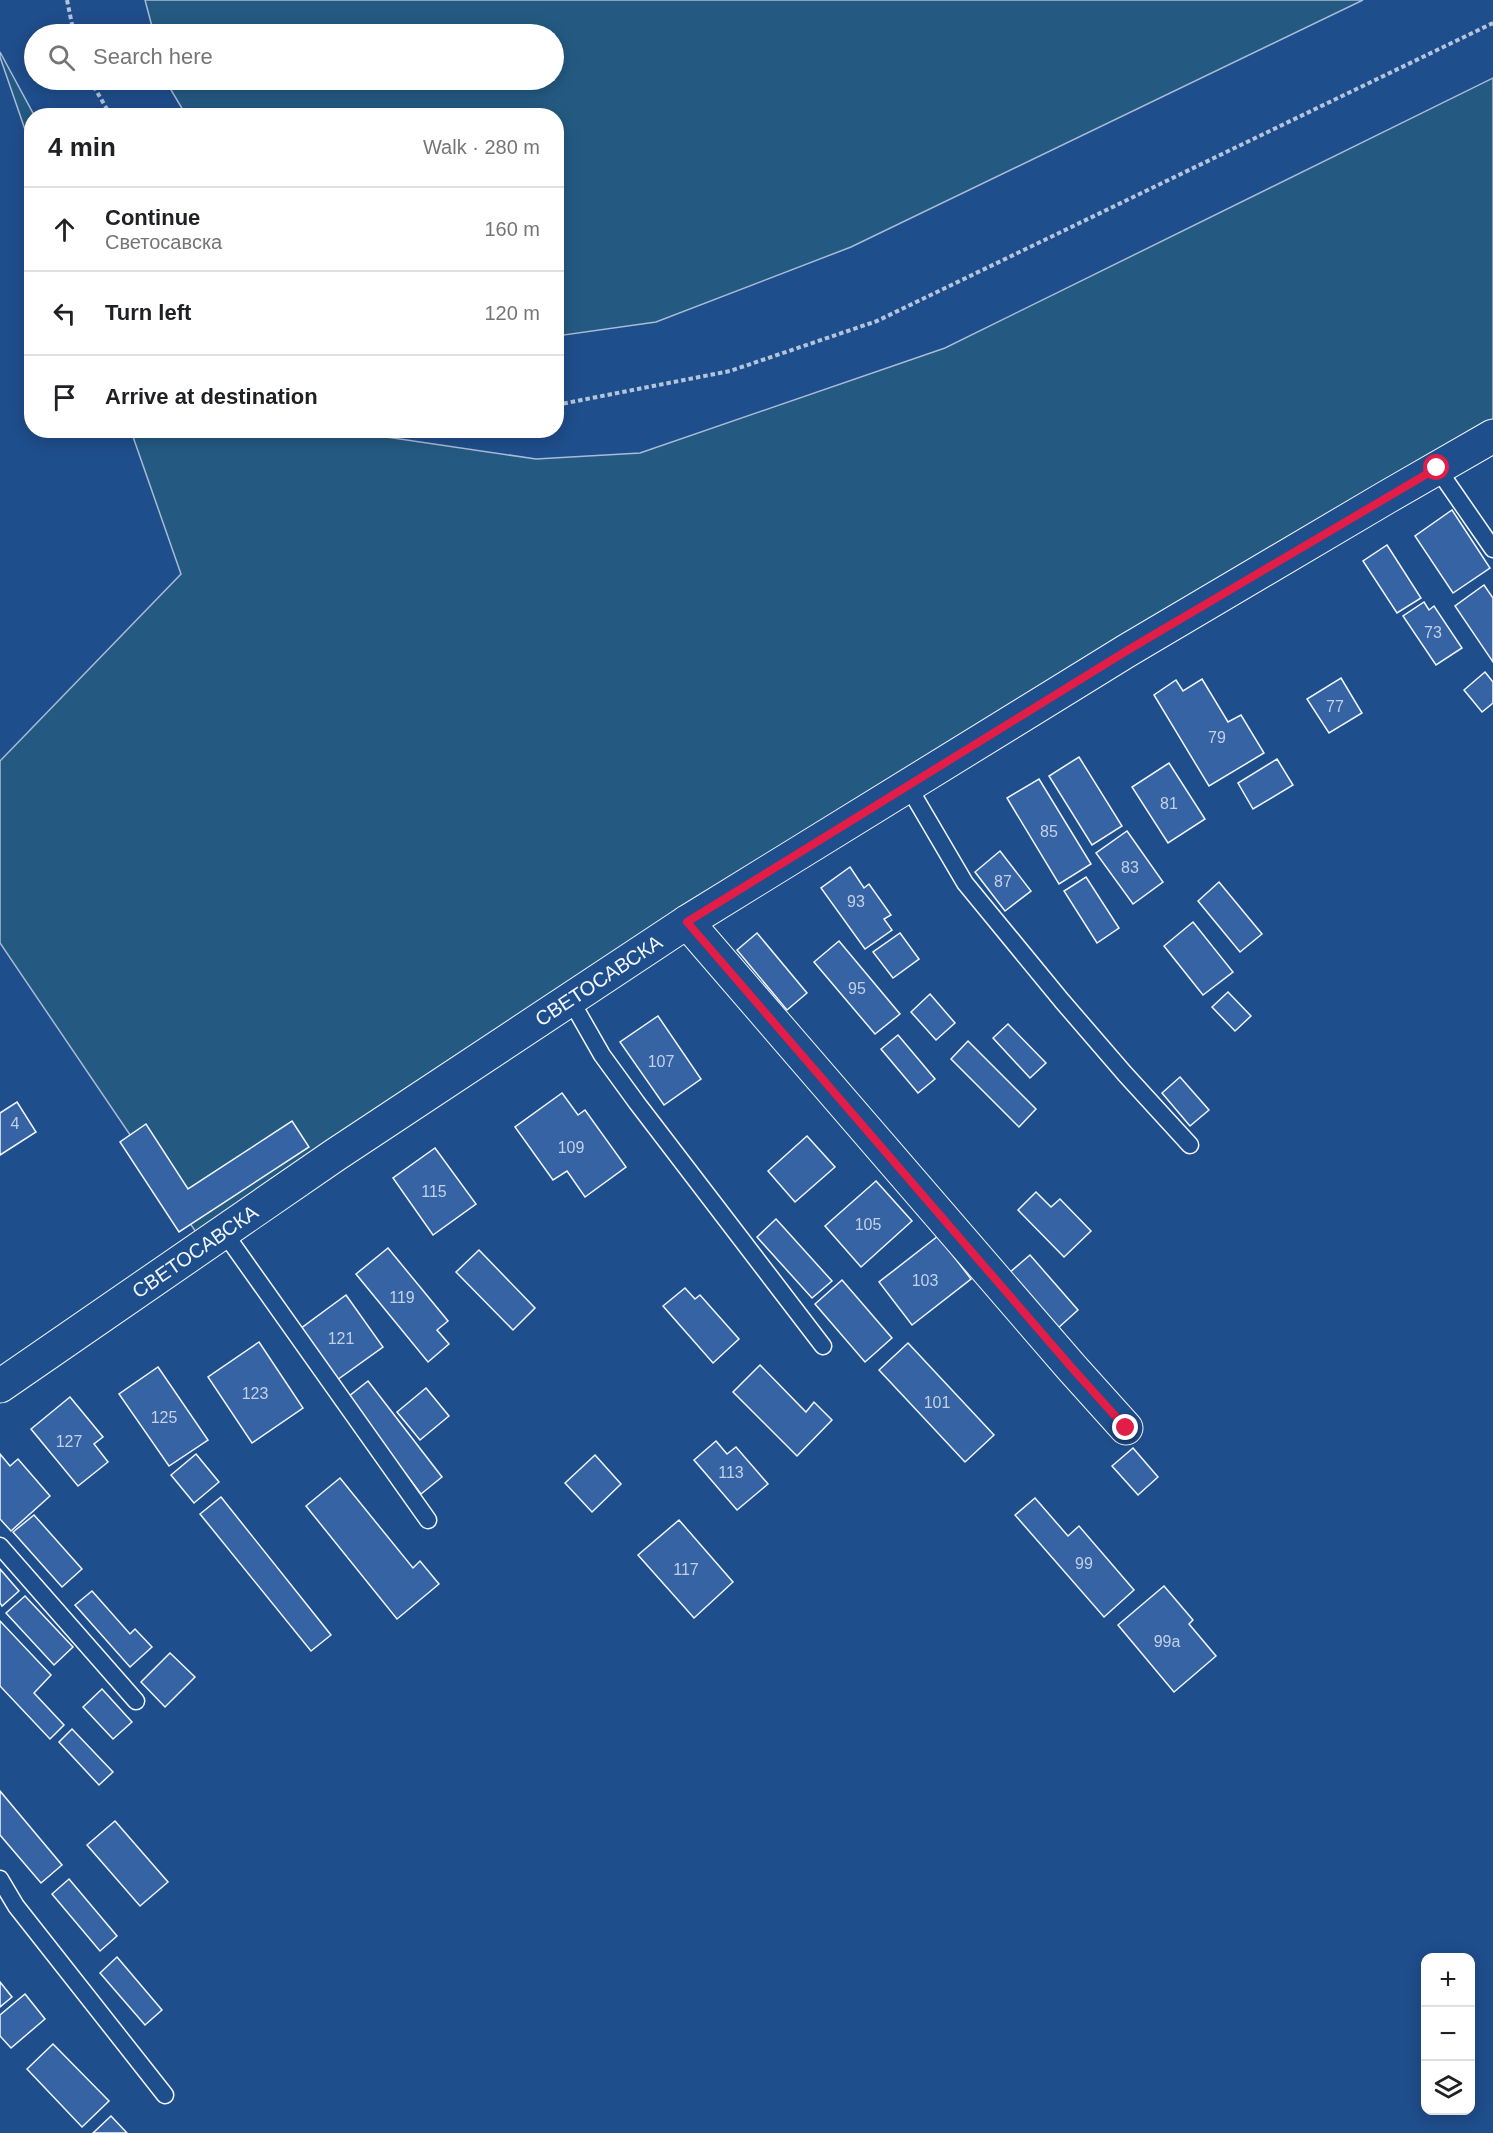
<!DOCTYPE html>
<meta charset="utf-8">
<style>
body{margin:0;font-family:Arial,sans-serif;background:#f6f6f6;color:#202124}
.controls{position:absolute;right:18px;bottom:18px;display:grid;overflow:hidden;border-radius:12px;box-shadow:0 3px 15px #0003}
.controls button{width:54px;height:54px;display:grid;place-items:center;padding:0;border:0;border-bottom:2px solid #e0e0e0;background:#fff;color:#202124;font:30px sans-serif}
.stop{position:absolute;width:18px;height:18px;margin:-14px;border:4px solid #e11d48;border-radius:50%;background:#fff}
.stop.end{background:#e11d48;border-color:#fff;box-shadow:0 2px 6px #0008}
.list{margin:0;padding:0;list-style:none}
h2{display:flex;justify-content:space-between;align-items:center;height:78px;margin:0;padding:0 24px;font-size:26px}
h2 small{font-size:20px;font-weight:400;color:#757577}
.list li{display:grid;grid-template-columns:39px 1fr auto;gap:18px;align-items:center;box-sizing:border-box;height:84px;padding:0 24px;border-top:2px solid #e0e0e0}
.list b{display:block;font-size:22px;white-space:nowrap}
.list p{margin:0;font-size:20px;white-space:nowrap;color:#757577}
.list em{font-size:20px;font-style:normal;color:#757577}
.icon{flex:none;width:33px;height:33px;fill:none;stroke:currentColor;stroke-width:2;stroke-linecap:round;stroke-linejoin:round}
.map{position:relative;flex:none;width:1493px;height:2133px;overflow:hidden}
.search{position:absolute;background:#fff;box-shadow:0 3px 15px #0003;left:24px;top:24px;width:540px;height:66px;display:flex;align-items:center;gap:15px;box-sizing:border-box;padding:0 21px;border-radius:33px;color:#757577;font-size:22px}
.panel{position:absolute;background:#fff;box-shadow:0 3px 15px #0003;left:24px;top:108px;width:540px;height:330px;border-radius:24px}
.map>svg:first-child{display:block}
.green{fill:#245a82;stroke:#a8bbd7;stroke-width:1.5}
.building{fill:#3563a3;stroke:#f2f6ff;stroke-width:1.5}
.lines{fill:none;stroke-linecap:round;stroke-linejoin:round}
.service-casing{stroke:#f2f6ff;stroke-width:19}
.minor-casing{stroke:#f2f6ff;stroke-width:35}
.path{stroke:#b3c4dc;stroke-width:4;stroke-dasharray:4.5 3;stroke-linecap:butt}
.service{stroke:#1f4e8c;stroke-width:16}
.minor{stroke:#1f4e8c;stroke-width:33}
.route{stroke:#e11d48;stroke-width:8}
.labels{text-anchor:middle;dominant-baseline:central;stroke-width:4.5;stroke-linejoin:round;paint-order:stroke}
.number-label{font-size:16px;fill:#c3d1e8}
.street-label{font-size:20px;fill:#f2f6ff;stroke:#1f4e8c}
</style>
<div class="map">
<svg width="1493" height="2133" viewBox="0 0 1493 2133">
<rect width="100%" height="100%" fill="#1f4e8c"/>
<g class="green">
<path d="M145,0H1363L851,247L656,322L557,336L556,116L186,115L165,80H554V34H154Z"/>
<path d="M0,52L34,115L32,116L31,147L0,57Z"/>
<path d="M1493,78V436L204,1244L0,943V761L181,574L131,431H359L366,434L536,459L640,453L945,348Z"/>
</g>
<g class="building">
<path d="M1452,510L1490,568L1453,593L1415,536Z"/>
<path d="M1387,545L1421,598L1397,613L1363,561Z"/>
<path d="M1484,585L1493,598V662L1455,606Z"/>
<path d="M1424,602L1429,610L1434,606L1462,648L1436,665L1403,616Z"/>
<path d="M1485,672L1493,682V703L1482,712L1464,690Z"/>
<path d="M1341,678L1362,713L1329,733L1307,699Z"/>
<path d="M1202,679L1228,722L1241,715L1264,753L1209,786L1154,695L1176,680L1183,691Z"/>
<path d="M1079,757L1122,826L1092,845L1049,776Z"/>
<path d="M1277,759L1293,785L1253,809L1238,783Z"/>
<path d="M1169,763L1205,819L1168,843L1132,787Z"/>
<path d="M1039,779L1091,864L1059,884L1007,798Z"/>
<path d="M1127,831L1163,882L1133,904L1096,853Z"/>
<path d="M1000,851L1031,891L1005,911L975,872Z"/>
<path d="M850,867L864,888L869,884L891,915L884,919L892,930L865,949L821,888Z"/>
<path d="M1086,877L1119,928L1097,943L1064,891Z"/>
<path d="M1219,882L1262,934L1240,952L1198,901Z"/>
<path d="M1193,922L1233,972L1203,995L1164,946Z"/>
<path d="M757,933L807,993L787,1010L737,950Z"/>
<path d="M900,933L919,959L893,978L873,952Z"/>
<path d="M839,941L900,1014L875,1034L814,962Z"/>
<path d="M1228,992L1251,1016L1235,1031L1212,1007Z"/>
<path d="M930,994L955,1023L936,1040L911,1012Z"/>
<path d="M658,1016L701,1079L664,1105L620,1042Z"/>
<path d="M1008,1024L1046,1063L1030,1078L993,1038Z"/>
<path d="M898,1035L935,1079L918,1093L881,1049Z"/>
<path d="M968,1041L1036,1109L1019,1127L951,1059Z"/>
<path d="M1180,1077L1209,1110L1190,1126L1162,1093Z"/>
<path d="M562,1093L578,1115L585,1110L626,1167L585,1197L567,1171L553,1180L515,1127Z"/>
<path d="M17,1102L36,1132L0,1155V1113Z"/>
<path d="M292,1121L309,1147L179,1232L120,1142L146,1124L188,1189Z"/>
<path d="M807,1136L835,1167L795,1202L768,1171Z"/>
<path d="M435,1148L476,1204L433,1235L393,1178Z"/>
<path d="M876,1181L912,1221L861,1267L825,1226Z"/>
<path d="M1036,1192L1051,1207L1060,1199L1091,1231L1064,1257L1018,1210Z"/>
<path d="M776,1219L832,1281L812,1298L757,1237Z"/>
<path d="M938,1236L971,1279L912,1325L879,1282Z"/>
<path d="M388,1248L448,1321L437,1330L449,1344L428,1362L356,1274Z"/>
<path d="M479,1250L535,1308L513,1330L456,1272Z"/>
<path d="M1030,1255L1078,1310L1057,1329L1009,1273Z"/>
<path d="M842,1280L892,1338L865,1362L815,1304Z"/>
<path d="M685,1288L695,1299L700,1295L739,1339L713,1363L663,1306Z"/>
<path d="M346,1295L383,1347L337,1380L300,1329Z"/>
<path d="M259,1342L303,1408L252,1443L208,1377Z"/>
<path d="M908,1343L994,1435L965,1462L879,1370Z"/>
<path d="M760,1365L806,1412L814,1402L832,1420L797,1456L733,1392Z"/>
<path d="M158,1367L208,1440L169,1466L119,1394Z"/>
<path d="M368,1381L442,1477L421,1494L348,1397Z"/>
<path d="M426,1388L449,1416L420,1440L397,1412Z"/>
<path d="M70,1397L103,1437L94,1444L108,1462L78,1486L31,1429Z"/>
<path d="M716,1441L727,1454L736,1447L768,1484L737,1510L694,1460Z"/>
<path d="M1133,1448L1158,1477L1138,1495L1112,1466Z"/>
<path d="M0,1454L10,1466L18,1459L50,1496L11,1531L0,1519Z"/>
<path d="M196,1454L219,1482L194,1503L171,1475Z"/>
<path d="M595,1455L621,1484L592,1512L565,1483Z"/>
<path d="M340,1478L413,1568L420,1561L439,1584L397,1619L306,1506Z"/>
<path d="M221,1497L331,1635L311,1651L200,1514Z"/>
<path d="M1035,1498L1068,1536L1079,1526L1134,1590L1104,1617L1015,1515Z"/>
<path d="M34,1515L82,1569L62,1587L13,1532Z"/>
<path d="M679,1520L733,1582L694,1618L638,1555Z"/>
<path d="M0,1569L19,1591L2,1606L0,1603Z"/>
<path d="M1164,1586L1193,1620L1189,1624L1216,1656L1174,1692L1118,1625Z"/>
<path d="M92,1591L130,1634L135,1629L152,1647L130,1667L75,1605Z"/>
<path d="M25,1596L73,1647L54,1665L6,1613Z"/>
<path d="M0,1621L51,1675L34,1693L64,1725L50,1739L0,1686Z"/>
<path d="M170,1653L195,1677L165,1707L141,1682Z"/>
<path d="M102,1689L132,1722L113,1739L83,1707Z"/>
<path d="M72,1729L113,1772L99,1785L59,1742Z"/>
<path d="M0,1791L62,1865L41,1883L0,1835Z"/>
<path d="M115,1821L168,1882L140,1906L87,1845Z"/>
<path d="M69,1879L117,1936L100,1951L52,1894Z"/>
<path d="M117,1957L162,2010L145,2025L100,1973Z"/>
<path d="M0,1982L12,1997L0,2007Z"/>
<path d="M25,1994L45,2019L11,2048L0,2036V2015Z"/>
<path d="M53,2044L109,2101L82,2127L27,2069Z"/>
<path d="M111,2116L127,2133H93Z"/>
</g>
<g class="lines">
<g class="service-casing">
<g id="service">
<path d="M1437,468L1493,549"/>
<path d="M908,786L965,883L1062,1001L1125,1074L1190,1145"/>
<path d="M570,999L602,1055L637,1103L823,1346"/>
<path d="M223,1231L428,1520"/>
<path d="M0,1546L136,1701"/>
<path d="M0,1879L16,1906L165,2095"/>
</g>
</g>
<g class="minor-casing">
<g id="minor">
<path d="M687,922L1072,1368L1126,1428"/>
<path id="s1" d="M0,1386L335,1155L687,922L1128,650L1387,497L1493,436"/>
</g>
</g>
<g class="path">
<path d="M67,0L74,34"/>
<path d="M90,80L111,116"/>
<path d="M556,405L730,371L877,321L1493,23"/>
</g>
<use href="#service" class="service"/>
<use href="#minor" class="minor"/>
</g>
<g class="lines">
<path class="route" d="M1126,1428L1072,1368L687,922L1128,650L1437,468"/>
</g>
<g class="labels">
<g class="number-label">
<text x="1433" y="632">73</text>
<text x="1335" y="706">77</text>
<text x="1217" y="737">79</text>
<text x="1169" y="803">81</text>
<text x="1049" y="831">85</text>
<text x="1130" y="867">83</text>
<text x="1003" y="881">87</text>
<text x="856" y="901">93</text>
<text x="857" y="988">95</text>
<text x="661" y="1061">107</text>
<text x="15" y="1123">4</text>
<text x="571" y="1147">109</text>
<text x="434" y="1191">115</text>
<text x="868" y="1224">105</text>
<text x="925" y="1280">103</text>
<text x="402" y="1297">119</text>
<text x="341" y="1338">121</text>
<text x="255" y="1393">123</text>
<text x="937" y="1402">101</text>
<text x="164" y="1417">125</text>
<text x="69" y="1441">127</text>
<text x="731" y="1472">113</text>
<text x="1084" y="1563">99</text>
<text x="686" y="1569">117</text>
<text x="1167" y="1641">99a</text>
</g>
<g class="street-label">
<text stroke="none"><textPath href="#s1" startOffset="723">СВЕТОСАВСКА</textPath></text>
<text stroke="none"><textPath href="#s1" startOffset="237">СВЕТОСАВСКА</textPath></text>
</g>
</g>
</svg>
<div class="controls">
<button>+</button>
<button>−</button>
<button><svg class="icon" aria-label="layers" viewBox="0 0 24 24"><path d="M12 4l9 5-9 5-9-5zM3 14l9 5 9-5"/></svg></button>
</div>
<div class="stop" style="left:1437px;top:468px"></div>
<div class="stop end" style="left:1126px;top:1428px"></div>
<div class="search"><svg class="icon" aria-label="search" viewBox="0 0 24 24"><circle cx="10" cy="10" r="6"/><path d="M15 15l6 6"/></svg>Search here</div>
<section class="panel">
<h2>4 min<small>Walk · 280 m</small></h2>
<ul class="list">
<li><svg class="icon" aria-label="ahead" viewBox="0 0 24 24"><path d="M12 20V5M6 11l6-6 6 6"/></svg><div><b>Continue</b><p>Светосавска</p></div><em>160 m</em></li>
<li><svg class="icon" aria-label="left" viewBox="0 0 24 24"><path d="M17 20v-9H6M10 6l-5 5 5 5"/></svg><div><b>Turn left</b></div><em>120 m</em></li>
<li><svg class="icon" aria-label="arrive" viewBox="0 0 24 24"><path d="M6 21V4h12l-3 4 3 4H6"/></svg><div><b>Arrive at destination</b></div></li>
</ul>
</section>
</div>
